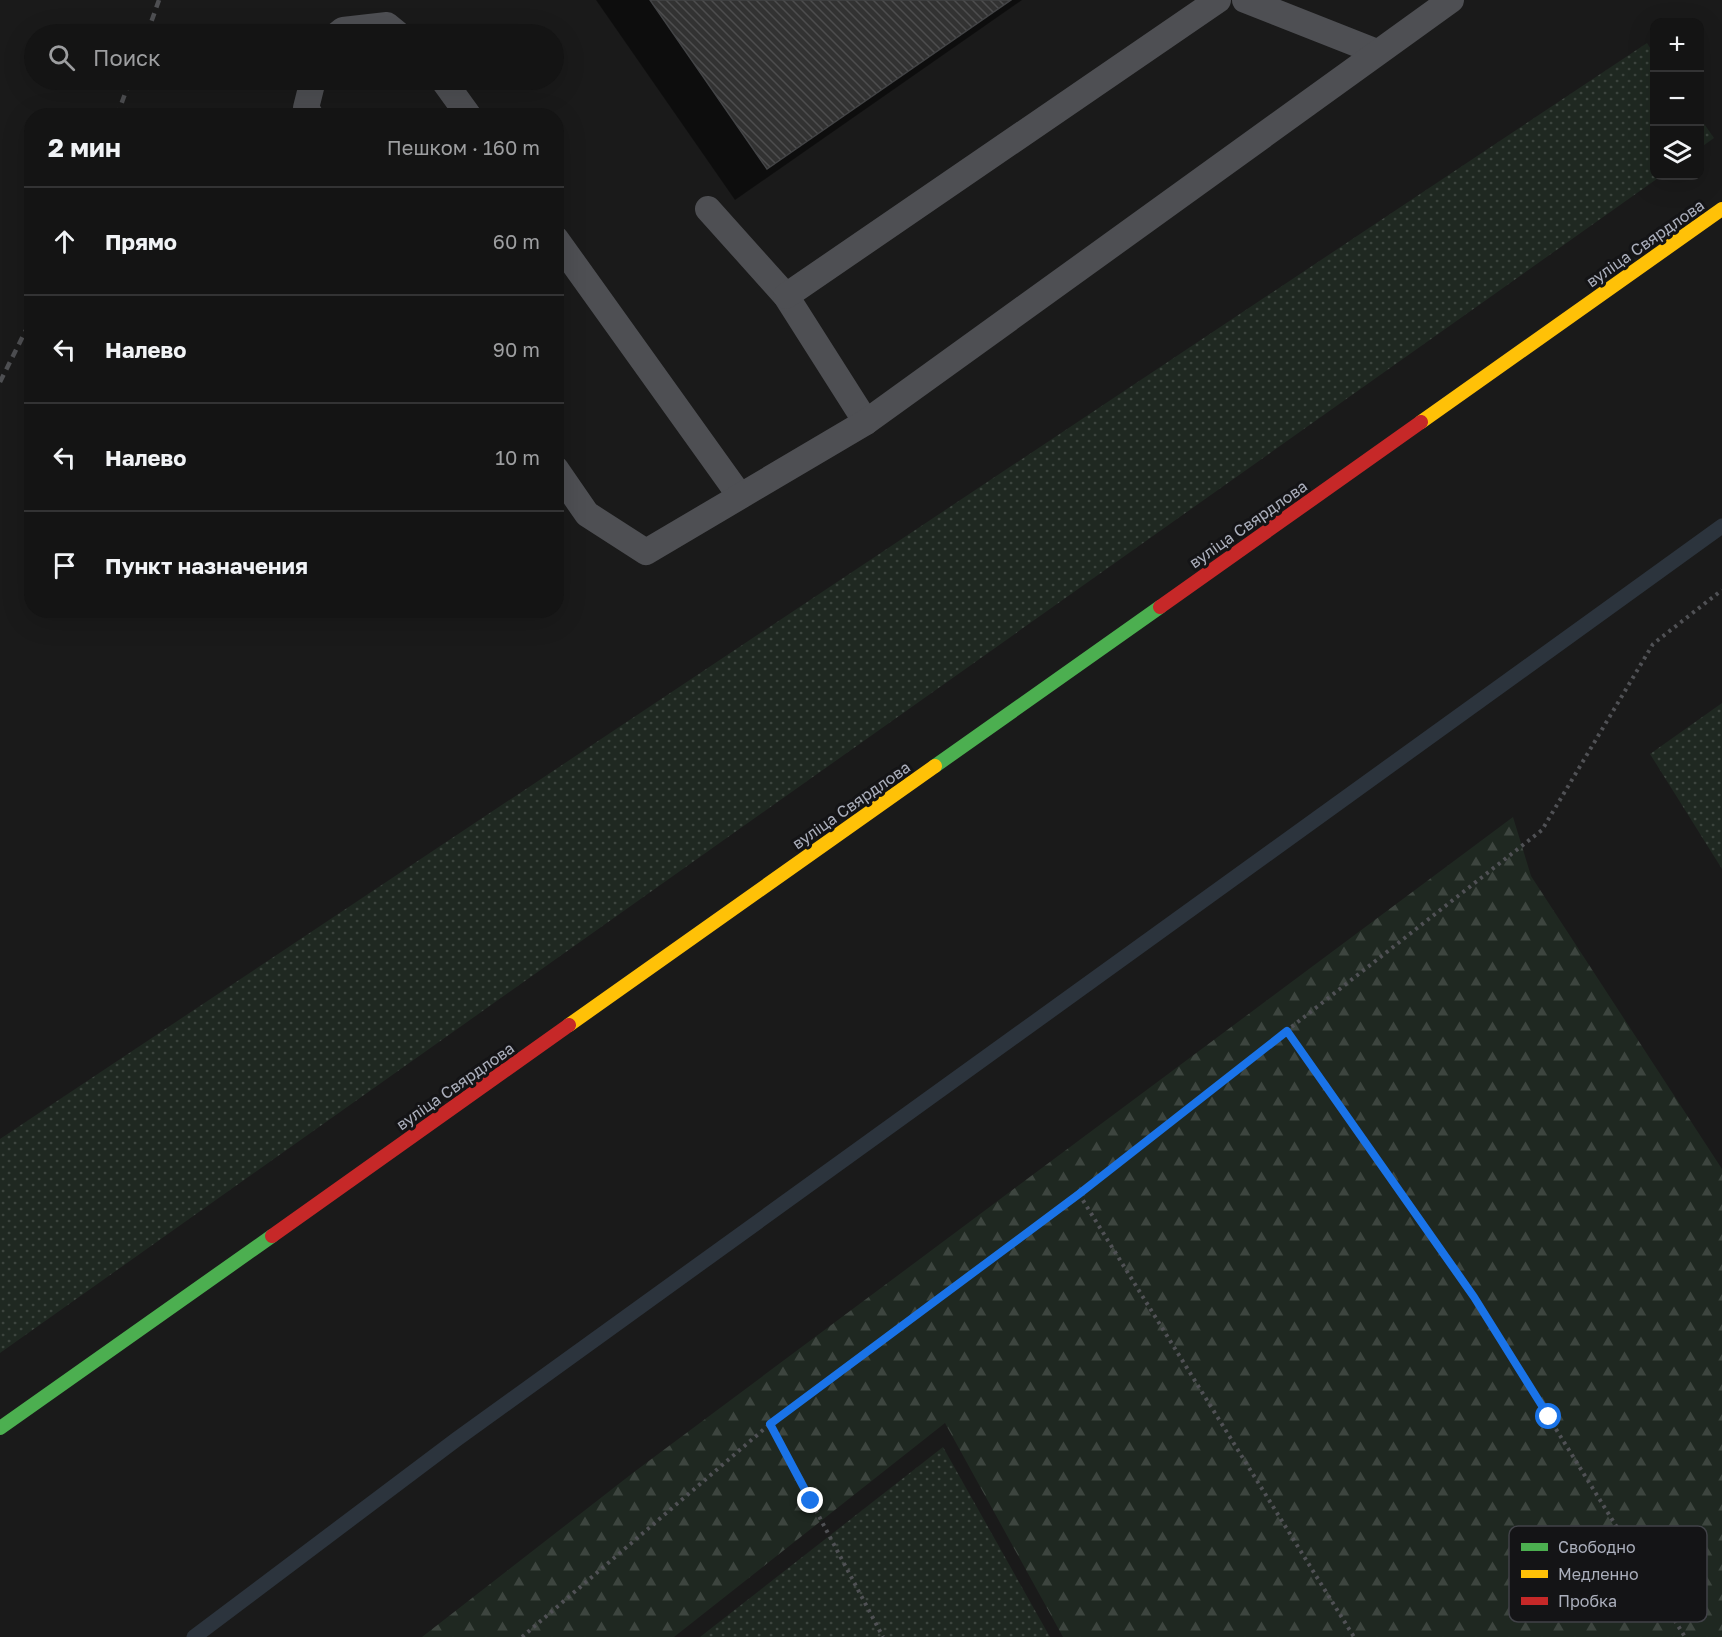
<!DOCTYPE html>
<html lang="ru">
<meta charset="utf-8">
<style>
body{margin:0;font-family:"Golos Text",sans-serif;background:#1d1d1d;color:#f1f3f6}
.controls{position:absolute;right:18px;top:18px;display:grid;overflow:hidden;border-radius:12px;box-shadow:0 6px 24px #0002}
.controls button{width:54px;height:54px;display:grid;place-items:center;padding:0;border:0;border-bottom:2px solid #333334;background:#141414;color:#f1f3f6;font:30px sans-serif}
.stop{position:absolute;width:18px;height:18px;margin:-14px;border:4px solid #1a73e8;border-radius:50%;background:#fff}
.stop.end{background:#1a73e8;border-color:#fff;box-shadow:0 2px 6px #0008}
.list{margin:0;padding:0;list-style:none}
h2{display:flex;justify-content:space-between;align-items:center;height:78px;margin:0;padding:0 24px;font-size:26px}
h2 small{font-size:20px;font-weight:400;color:#9d9ea0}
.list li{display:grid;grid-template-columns:39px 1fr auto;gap:18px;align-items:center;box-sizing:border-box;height:108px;padding:0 24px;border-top:2px solid #333334}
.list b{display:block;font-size:22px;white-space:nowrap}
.list em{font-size:20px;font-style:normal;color:#9d9ea0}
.icon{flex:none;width:33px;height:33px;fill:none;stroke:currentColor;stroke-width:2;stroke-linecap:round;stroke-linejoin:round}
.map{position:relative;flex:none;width:1722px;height:1637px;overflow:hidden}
.search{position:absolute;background:#141414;box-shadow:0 6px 24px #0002;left:24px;top:24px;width:540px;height:66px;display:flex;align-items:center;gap:15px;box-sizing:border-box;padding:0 21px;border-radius:33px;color:#9d9ea0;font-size:22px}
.panel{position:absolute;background:#141414;box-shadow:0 6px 24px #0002;left:24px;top:108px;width:540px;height:510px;border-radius:24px}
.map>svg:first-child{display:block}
.grass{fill:url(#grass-dots)}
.forest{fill:url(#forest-firs)}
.shadow{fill:#0007}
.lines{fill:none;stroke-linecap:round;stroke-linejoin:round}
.stream{stroke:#2c343d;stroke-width:15}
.building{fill:url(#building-back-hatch);stroke:#434446;stroke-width:1.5}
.path{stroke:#505155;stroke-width:4;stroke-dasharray:3 4.5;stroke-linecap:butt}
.lane{stroke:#4e4f53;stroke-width:26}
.fast{stroke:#4caf50;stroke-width:14}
.slow{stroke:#ffc107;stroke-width:14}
.jam{stroke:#c62828;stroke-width:14}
.rail{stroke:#4e4f52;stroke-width:4.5;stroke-dasharray:8 6;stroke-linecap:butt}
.route{stroke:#1a73e8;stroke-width:8}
.labels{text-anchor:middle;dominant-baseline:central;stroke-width:6;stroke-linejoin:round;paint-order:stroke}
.street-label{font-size:16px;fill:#abafbc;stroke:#141416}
.key{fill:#141416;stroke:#414248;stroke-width:1.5}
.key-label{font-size:16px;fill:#abafbc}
</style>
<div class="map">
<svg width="1722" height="1637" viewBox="0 0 1722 1637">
<defs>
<pattern id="grass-dots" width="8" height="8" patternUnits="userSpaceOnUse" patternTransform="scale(1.5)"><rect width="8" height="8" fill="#1f2821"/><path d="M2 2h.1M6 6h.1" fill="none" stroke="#3d453f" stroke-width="1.8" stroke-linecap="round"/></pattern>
<pattern id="forest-firs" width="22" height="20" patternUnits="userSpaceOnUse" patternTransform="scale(1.5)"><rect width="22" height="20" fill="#1f2821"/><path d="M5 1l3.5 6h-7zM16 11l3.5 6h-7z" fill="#3d453f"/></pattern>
<pattern id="building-back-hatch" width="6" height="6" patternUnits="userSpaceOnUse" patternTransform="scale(1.5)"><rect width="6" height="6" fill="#323232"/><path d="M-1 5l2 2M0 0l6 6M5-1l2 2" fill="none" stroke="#4d4d4e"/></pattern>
</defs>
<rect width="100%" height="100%" fill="#1a1a1a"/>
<g class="grass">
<path d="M1647,43L1654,54V176H1661L0,1353V1139Z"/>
<path d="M1700,118L1714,138L1700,148Z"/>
<path d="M1722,703V869L1650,754Z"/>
<path d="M943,1447L1050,1637H700Z"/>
</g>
<path class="forest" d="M1513,817L1531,876L1722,1169V1637H1063L945,1423L674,1637H422L634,1472Z"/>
<path class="shadow" d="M596,0H1022L735,200Z"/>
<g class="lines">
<path class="stream" d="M194,1637L457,1439L1722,526"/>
</g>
<path class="building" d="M650,0H1011L767,169Z"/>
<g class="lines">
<g class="path">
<path d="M1288,1031L1474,1297L1685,1637"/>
<path d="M1079,1194L1354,1637"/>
<path d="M770,1424L883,1637"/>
<path d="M522,1637L770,1424L1079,1194L1542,830L1653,644L1722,590"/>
</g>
<g class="lane">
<path d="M1245,0L1377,52"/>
<path d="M338,34L343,30L387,25L398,34"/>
<path d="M443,80L469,116"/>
<path d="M311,116L306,108L313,80"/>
<path d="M708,209L786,296L866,422"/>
<path d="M556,239L740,496"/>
<path d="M786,296L1218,0"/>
<path d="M556,469L587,514L646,552L866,422L1451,0"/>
</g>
<g class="fast">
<path d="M935,766L1160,607"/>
<path d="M0,1428L272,1236"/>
</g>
<g class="slow">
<path d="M1421,422L1722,209"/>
<path d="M569,1025L935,766"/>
</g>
<g class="jam">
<path d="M1160,607L1421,422"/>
<path d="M272,1236L569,1025"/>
</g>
<g class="rail">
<path d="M147,34L159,0"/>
<path d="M117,116L130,80"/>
<path d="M0,382L32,318"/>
</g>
</g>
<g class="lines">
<path class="route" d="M811,1501L770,1424L1079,1194L1287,1031L1474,1297L1549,1417"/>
</g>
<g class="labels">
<g class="street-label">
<text transform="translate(1645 243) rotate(-35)">вуліца Свярдлова</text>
<text transform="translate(1248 524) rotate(-35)">вуліца Свярдлова</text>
<text transform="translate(851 805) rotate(-35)">вуліца Свярдлова</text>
<text transform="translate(455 1086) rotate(-35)">вуліца Свярдлова</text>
</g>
</g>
<rect x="1509" y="1526" width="198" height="96" rx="9" class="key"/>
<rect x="1521" y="1543" width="27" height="8" fill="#4caf50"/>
<rect x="1521" y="1570" width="27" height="8" fill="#ffc107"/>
<rect x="1521" y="1597" width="27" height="8" fill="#c62828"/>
<g class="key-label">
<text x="1558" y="1553">Свободно</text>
<text x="1558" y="1580">Медленно</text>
<text x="1558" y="1607">Пробка</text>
</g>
</svg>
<div class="controls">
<button>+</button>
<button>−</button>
<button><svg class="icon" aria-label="layers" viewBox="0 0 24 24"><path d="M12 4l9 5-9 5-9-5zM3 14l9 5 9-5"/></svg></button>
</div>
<div class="stop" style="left:1549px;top:1417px"></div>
<div class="stop end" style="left:811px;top:1501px"></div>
<div class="search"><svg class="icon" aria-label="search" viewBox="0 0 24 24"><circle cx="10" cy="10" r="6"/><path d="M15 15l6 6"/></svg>Поиск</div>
<section class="panel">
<h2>2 мин<small>Пешком · 160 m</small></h2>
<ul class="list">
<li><svg class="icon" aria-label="ahead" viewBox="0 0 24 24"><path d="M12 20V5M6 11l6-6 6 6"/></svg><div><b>Прямо</b></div><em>60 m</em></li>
<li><svg class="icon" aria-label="left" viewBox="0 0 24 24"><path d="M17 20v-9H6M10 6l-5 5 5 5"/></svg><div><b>Налево</b></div><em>90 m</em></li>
<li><svg class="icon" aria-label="left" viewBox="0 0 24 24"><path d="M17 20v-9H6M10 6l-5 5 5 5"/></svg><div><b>Налево</b></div><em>10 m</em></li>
<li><svg class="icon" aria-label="arrive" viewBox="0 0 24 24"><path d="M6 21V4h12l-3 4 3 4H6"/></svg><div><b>Пункт назначения</b></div></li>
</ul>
</section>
</div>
